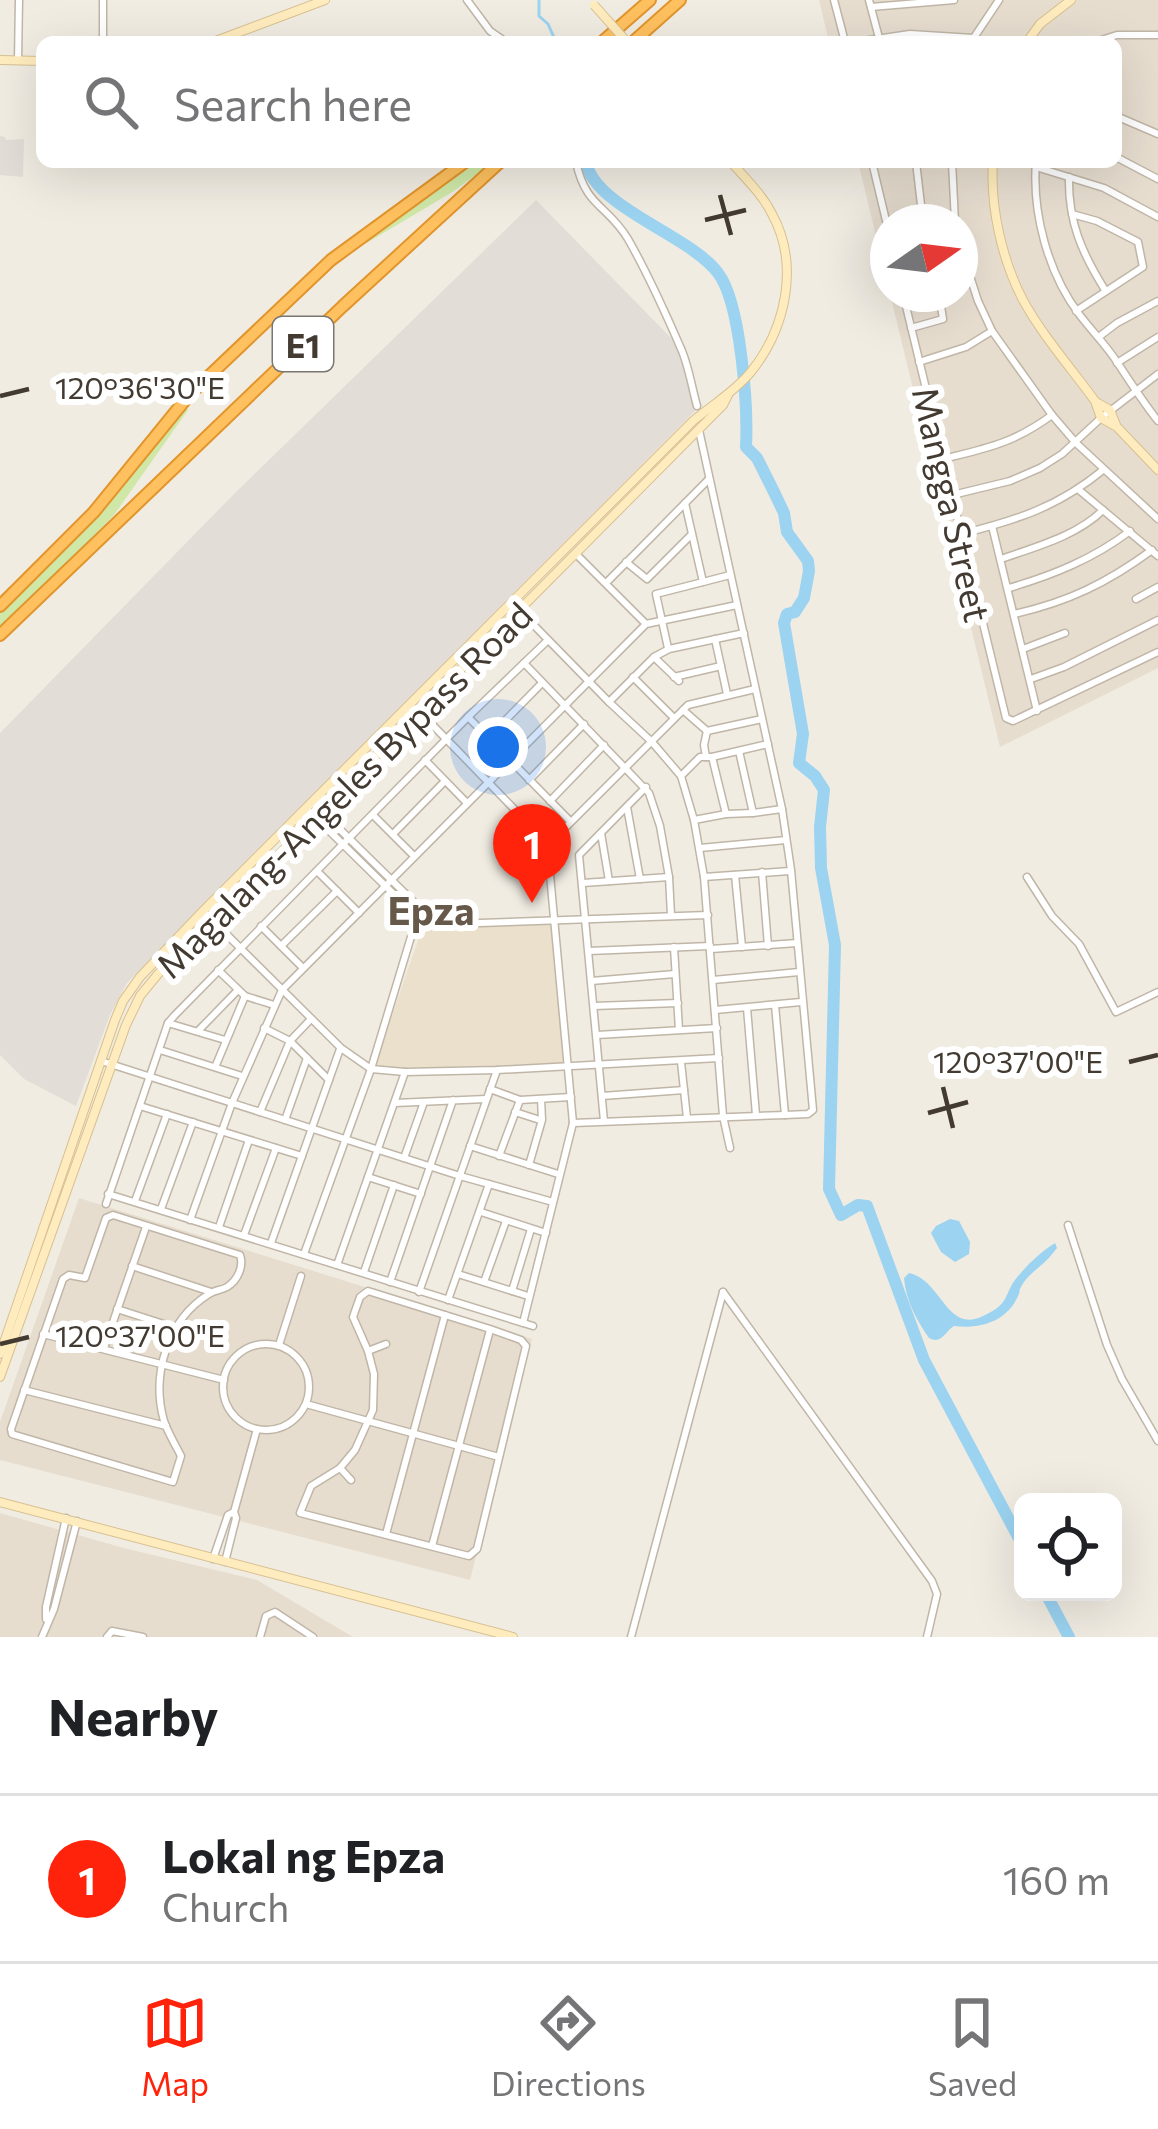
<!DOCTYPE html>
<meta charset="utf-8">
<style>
body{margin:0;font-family:Commissioner,sans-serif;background:#f6f6f6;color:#202124}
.controls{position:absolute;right:36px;bottom:36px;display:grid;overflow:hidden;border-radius:18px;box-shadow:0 12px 48px #0002}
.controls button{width:108px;height:108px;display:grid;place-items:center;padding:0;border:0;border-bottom:3px solid #e0e0e0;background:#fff;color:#202124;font:60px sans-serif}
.compass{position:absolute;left:870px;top:204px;width:108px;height:108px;border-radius:50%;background:#fff;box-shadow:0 12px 48px #0002;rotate:76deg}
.you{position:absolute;left:498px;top:747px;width:42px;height:42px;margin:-30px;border:9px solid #fff;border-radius:50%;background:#1a73e8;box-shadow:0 0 0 18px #1a73e833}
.badge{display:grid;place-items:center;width:78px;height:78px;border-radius:50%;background:#ff230b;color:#fff;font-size:39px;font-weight:700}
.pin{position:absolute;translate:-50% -99px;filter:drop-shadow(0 3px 6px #0008)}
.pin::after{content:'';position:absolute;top:63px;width:42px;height:36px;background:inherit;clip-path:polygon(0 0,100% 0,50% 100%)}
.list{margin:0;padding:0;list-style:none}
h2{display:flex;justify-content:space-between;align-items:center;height:156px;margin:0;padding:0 48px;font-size:51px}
h2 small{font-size:39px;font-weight:400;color:#757577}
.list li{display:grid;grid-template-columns:78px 1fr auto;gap:36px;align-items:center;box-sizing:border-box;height:168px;padding:0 48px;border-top:3px solid #e0e0e0}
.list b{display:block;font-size:45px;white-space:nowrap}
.list p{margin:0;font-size:39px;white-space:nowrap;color:#757577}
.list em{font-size:39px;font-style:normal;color:#757577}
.icon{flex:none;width:66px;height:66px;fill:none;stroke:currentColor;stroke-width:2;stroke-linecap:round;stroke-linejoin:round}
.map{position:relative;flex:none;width:1158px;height:1637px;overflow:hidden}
.search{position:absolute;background:#fff;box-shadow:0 12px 48px #0002;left:36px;right:36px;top:36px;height:132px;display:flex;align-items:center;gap:30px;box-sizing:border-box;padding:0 42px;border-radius:18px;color:#757577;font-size:45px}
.sheet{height:324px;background:#fff}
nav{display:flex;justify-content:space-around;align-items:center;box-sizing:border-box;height:168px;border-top:3px solid #e0e0e0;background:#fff;font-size:33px;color:#757577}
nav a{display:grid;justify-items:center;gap:6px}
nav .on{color:#ff230b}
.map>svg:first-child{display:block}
.residential{fill:#e6ddcf}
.industrial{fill:#e3ddd7}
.education{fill:#ebe0cb}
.green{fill:#cfe8a8}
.water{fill:#9bd3f1}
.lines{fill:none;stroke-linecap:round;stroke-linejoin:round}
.stream{stroke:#9bd3f1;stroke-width:3}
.river{stroke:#9bd3f1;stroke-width:12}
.street-casing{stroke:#c0b6a7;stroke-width:9}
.secondary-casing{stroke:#d7c091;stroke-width:10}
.highway-casing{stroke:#e1952c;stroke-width:14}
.street{stroke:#fff;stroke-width:6}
.secondary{stroke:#ffecbe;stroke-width:8}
.highway{stroke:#ffc15f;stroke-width:10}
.secondary-bridge-casing{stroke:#d7c091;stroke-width:10;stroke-linecap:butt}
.secondary-bridge{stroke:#ffecbe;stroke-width:8}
.ticks{fill:none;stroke:#433b32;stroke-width:4.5}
.labels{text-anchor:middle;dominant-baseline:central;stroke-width:12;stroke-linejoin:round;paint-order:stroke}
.shield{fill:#fff;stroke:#7b7670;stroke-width:3}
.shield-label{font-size:33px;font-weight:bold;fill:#433b32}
.street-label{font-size:36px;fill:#433b32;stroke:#fff}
.neighbourhood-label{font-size:39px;font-weight:bold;fill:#665949;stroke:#fff}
.ticks-label{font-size:30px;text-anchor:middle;fill:#433b32;stroke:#fff;stroke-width:12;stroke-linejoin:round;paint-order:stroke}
</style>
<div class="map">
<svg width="1158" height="1637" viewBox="0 0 1158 1637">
<rect width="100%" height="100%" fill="#f1ece2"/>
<g class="residential">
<path d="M819,0H1158V668L1000,747L890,294H960V222H888V285L858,162H1116V42H829Z"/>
<path d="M79,1198L532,1339L470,1580L0,1460V1422Z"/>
<path d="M0,1513L124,1548L257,1580L353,1637H0Z"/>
</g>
<g class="industrial">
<path d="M0,136L5,137L6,140L24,139L23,177L0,175Z"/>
<path d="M536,200L679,346L696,410L127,983L110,1015L76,1106L24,1079L0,1055V733L233,495Z"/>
</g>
<path class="education" d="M552,923L565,1064L377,1069L375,1064L420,935L435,927Z"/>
<g class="green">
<path d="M471,162H493L454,191L365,244L361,240Z"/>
<path d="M184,406L188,410L114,515L0,631V611L94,518Z"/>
</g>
<g class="water">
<path d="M950,1219L959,1221L970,1242L969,1254L955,1262L941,1252L931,1233L936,1226Z"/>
<path d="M1055,1243L1057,1248L1053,1253C1045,1264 1032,1271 1024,1282C1016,1294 1023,1288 1016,1300C1004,1323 977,1329 954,1326C945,1331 942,1345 929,1338C916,1319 906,1301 904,1278L909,1273C942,1280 946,1334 983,1316C1013,1302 1002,1294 1019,1275C1029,1263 1042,1251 1055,1243Z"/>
</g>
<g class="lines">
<path class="stream" d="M539,0V16L548,24L556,42"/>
<g class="river">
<path d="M586,162C595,208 690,235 718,273C741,303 748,408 746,447L757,458L774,492L784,513L787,532L808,561L809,571L804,598L795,612L787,614L784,623L803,734L799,763L815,776L824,790L820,827L821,868L835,945L829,1189L841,1215L858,1205L867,1206L924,1360L1023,1546"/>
<path d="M1045,1592L1069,1637"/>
</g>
<g class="street-casing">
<g id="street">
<path d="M467,0L490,31L506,42"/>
<path d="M834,0L845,42"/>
<path d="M869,0L879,38"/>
<path d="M871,7L954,0"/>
<path d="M973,39L999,0"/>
<path d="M103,42V0"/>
<path d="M856,42L910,34L973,38"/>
<path d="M1095,42L1117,35H1158"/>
<path d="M18,60L19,0"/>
<path d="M1116,116L1158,134"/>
<path d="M1116,157L1158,179"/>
<path d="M576,162C586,208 607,204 628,239C648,274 666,314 682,351C689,368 692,388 697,406"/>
<path d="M872,162L888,229"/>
<path d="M916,162L923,222"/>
<path d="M952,162L955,222"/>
<path d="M1036,162C1032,213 1048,273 1079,314C1091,330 1104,343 1115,359C1129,380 1142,401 1158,421"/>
<path d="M1036,167L1104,188L1158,217"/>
<path d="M1069,177C1068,222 1082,253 1105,290"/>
<path d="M1072,214L1097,221L1138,242L1143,267L1076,311"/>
<path d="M960,245L978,301L992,331L1052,415L1076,443L1158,519"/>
<path d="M903,294L1006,718L1013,721L1158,652"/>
<path d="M911,328L943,319L939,294"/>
<path d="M1100,336L1117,323L1158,301"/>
<path d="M919,362L966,347L992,331"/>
<path d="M1117,363L1158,337"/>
<path d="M943,459C988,448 1014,443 1052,415"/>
<path d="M1079,490L1158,556"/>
<path d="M936,499L1010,481L1040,468L1062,454L1101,418L1158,374"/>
<path d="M685,503L703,582L730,575"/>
<path d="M992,526L1037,711"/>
<path d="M961,534C1017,520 1058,507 1103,470"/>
<path d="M576,554L646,624"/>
<path d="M1001,559C1035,547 1077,536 1103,510"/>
<path d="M626,562L647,579L692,534"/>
<path d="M606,583L709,479"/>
<path d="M1009,588C1053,575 1093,559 1130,531"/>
<path d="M1136,599L1158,587"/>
<path d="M519,610L609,702L652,742L681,776L694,820L704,877L723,1116L730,1148"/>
<path d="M1014,614C1068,602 1107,583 1152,550"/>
<path d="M715,639L727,694"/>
<path d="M668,648L656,594L703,582"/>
<path d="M1023,649L1065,633"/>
<path d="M654,657L679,681"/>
<path d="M524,663L649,793L660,826L669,877L671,915"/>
<path d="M633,677L673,717"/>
<path d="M674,677L721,666"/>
<path d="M1031,679L1064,667L1158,620"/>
<path d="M609,702L654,657L669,649L744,633"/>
<path d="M683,710L707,731L762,719"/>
<path d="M419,711L519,814L533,831L549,864L573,1123L523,1323"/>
<path d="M468,717L570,821"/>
<path d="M488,738L542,683"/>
<path d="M739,751L753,813L782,809"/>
<path d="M706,757L704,745L707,731"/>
<path d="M425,760L466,802"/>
<path d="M681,776L700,757H712L768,744"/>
<path d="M529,780L584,724"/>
<path d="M550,801L604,745"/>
<path d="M312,802L424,912"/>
<path d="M627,807L640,879"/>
<path d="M307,809L417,917L440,922L480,923L708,915"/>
<path d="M726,814L752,813"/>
<path d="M373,815L414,856"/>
<path d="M694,820L726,814L712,757"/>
<path d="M601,833L609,881"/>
<path d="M393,834L445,781"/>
<path d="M700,848L786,840"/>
<path d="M543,850L688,705L755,689"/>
<path d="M317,871L359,913"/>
<path d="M762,872L768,946"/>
<path d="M735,875L742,947"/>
<path d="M704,877L790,871"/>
<path d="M1027,877L1052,916L1079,944L1116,1012L1158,992"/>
<path d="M583,883L669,877"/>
<path d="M203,911L341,1048L371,1069L405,1072L497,1070L719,1058"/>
<path d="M261,926L301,966"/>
<path d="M281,946L337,891"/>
<path d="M674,947L679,1030"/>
<path d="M711,949L797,943"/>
<path d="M589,951L710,946"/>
<path d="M218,970L245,996L274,1005"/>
<path d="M713,980L799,972"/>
<path d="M591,981L675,974"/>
<path d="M775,1005L785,1115"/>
<path d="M594,1006L678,1003"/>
<path d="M747,1008L756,1115"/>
<path d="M715,1010L801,1002"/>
<path d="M168,1023L225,1040"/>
<path d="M264,1028L290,1041L329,1080"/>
<path d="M198,1031L237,991"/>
<path d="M597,1035L717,1028"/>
<path d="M160,1050L242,1076"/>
<path d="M101,1061L460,1176L553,1202"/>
<path d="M681,1062L687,1118"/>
<path d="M216,1065L245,996"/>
<path d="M490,1089L520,1100L571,1097"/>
<path d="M602,1096L684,1090"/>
<path d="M395,1103L486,1099"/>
<path d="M140,1106L302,1156"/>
<path d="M260,1112L290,1041L311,1019"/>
<path d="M515,1112L540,1120"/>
<path d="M285,1120L307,1058"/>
<path d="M604,1121L579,855L646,787"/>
<path d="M573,1123L785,1115L808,1114L813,1110L791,870L782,809L699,430"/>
<path d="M470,1146L558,1174"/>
<path d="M499,1156L520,1100"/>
<path d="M404,1158L424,1102"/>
<path d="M529,1165L542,1120L541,1099"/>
<path d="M368,1177L421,1194"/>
<path d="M108,1194L533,1326"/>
<path d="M135,1201L167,1114"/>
<path d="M106,1204L168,1023L175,1015L468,717L548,640"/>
<path d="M161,1209L193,1122"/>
<path d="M481,1212L546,1233"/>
<path d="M113,1215L240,1255C244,1266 238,1280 227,1287C222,1290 215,1290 209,1294C167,1320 151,1375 164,1421C168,1433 175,1444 181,1456L173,1482L12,1434L11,1429L63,1279L69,1275L85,1278L106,1218Z"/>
<path d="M190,1220L232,1103L282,990L646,624L737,605"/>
<path d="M1068,1225L1107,1345L1122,1379L1158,1441"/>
<path d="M219,1227L249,1140"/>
<path d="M244,1235L276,1148"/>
<path d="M271,1243L340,1049"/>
<path d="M304,1254L371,1069L417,917L423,910"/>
<path d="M337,1265L405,1072"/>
<path d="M132,1266L211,1292"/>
<path d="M364,1272L394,1185"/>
<path d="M458,1274L528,1296"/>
<path d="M390,1282L453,1100"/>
<path d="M484,1282L506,1221"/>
<path d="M368,1291L490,1329L521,1340L526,1346L477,1549L469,1556L300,1513L311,1486L340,1468L355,1450L373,1410L374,1374L368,1351L353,1317L360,1297Z"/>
<path d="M512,1291L531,1229"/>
<path d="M419,1292L497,1070"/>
<path d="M723,1292L932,1581L937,1594L927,1637"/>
<path d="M448,1300L489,1184"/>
<path d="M117,1309L176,1328"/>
<path d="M43,1334L224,1380"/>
<circle cx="266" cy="1387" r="43"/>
<path d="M279,1345L301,1276"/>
<path d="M104,1348L146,1227"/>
<path d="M368,1351L386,1344"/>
<path d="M24,1390L166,1426"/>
<path d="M306,1404L499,1457"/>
<path d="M340,1468L351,1480"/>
<path d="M386,1534L445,1315"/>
<path d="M432,1546L490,1330"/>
<path d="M213,1559L228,1515L234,1512"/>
<path d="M225,1562L236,1518L234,1512L257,1429"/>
<path d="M46,1619V1607L66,1518"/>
<path d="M42,1637L54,1609L77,1521"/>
<path d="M107,1637L112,1631L143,1637"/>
<path d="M260,1637L266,1616L275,1612L313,1637"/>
<path d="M631,1637L723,1292"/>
</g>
</g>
<g class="secondary-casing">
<g id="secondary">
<path d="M213,42L325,0"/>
<path d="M1027,42L1040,24L1071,0"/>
<path d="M0,60L42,61"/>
<path d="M993,162C990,207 1002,260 1023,300C1042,335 1071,368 1095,401L1101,418L1117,427L1158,470"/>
<path d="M1096,402L1110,410L1116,425"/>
<path d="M0,1354L115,1020L123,1001L140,977L203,911L693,421C712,405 734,392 750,373C786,329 800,265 772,214C762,194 746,179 731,162"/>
<path d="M0,1377L126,1025L140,996L158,974L322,812L419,711L723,405L728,395"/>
<path d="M0,1502L513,1637"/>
</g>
</g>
<g class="highway-casing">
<g id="highway">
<path d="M602,42L650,0"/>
<path d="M633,42L680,0"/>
<path d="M0,606L94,512L190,394L331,260L465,162"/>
<path d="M0,635L343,306L500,162"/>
</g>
</g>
<use href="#street" class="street"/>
<use href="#secondary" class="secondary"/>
<use href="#highway" class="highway"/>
<g class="secondary-bridge-casing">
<path id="secondary-bridge" d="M594,5L627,42"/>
</g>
<use href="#secondary-bridge" class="secondary-bridge"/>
</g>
<path class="ticks" d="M720,195L731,235M705,220L746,210M0,396L29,389M1129,1062L1158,1055M943,1087L953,1128M928,1113L968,1102M0,1344L29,1337"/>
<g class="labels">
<rect class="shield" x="273" y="317" width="60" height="54" rx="9"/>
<g class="shield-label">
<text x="303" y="344">E1</text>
</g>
<g class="street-label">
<text transform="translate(953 504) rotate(77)">Mangga Street</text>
<text transform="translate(343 789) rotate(-45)">Magalang-Angeles Bypass Road</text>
</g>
<g class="neighbourhood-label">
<text x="431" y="909">Epza</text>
</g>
</g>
<g class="ticks-label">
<text x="140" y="399">120°36'30"E</text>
<text x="1018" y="1073">120°37'00"E</text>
<text x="140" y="1347">120°37'00"E</text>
</g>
</svg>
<div class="controls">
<button><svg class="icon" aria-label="locate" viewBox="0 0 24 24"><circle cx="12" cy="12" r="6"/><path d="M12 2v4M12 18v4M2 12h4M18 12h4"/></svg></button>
</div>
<svg class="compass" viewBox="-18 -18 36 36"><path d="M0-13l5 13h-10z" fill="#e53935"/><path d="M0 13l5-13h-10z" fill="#757577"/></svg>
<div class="you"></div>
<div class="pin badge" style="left:532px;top:903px">1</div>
<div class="search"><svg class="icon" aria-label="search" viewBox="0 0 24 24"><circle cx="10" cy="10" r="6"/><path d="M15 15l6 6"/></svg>Search here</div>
</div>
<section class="sheet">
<h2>Nearby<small></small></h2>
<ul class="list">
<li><span class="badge">1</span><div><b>Lokal ng Epza</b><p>Church</p></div><em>160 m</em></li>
</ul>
</section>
<nav>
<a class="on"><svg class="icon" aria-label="map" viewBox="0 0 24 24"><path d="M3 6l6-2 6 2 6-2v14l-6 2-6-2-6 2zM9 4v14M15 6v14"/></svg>Map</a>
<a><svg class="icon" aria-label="directions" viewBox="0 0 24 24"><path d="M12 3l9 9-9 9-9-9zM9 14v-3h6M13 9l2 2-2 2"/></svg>Directions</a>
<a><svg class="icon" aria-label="saved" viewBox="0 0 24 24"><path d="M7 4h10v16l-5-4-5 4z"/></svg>Saved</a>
</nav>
